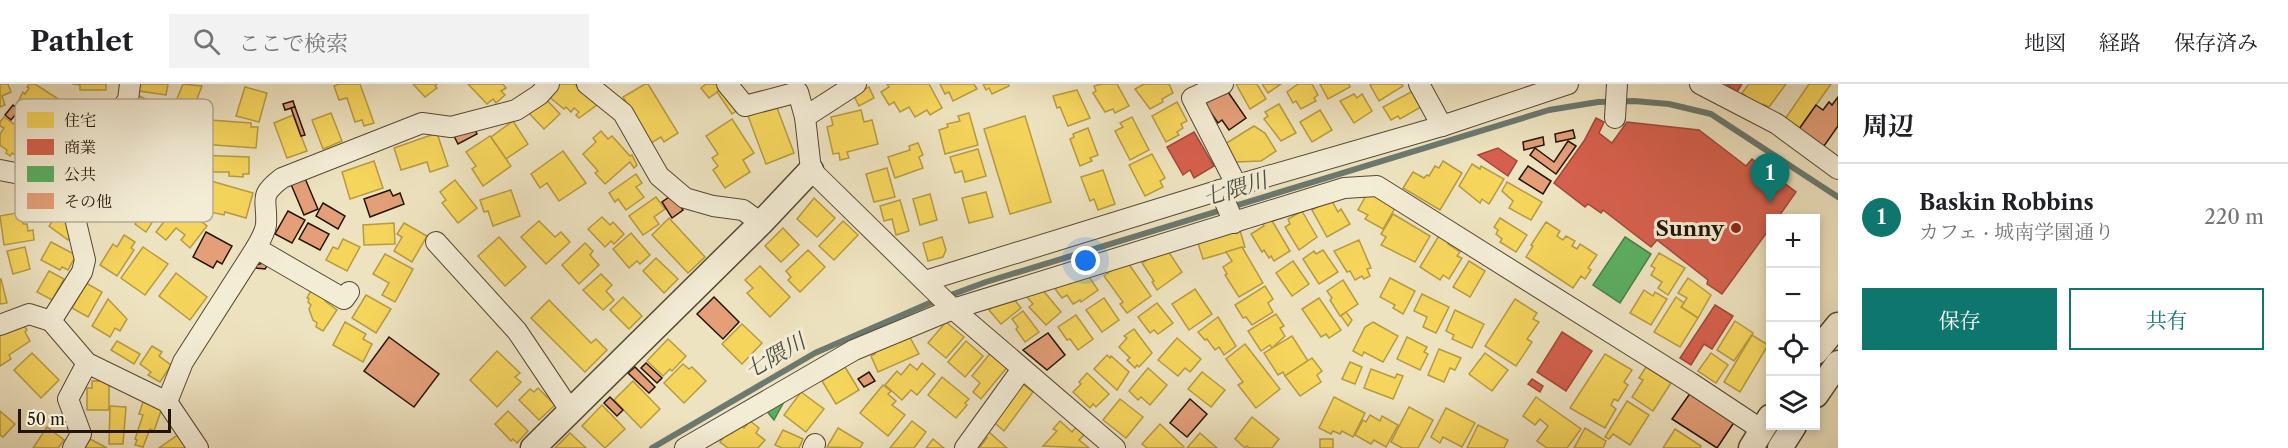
<!DOCTYPE html>
<html lang="ja">
<meta charset="utf-8">
<style>
body{margin:0;font-family:"Libre Caslon Text","Noto Serif JP",serif;background:#f2f2f2;color:#202124}
.controls{position:absolute;right:18px;bottom:18px;display:grid;overflow:hidden;border-radius:0px;box-shadow:0 3px 9px #0003}
.controls button{width:54px;height:54px;display:grid;place-items:center;padding:0;border:0;border-bottom:2px solid #e0e0e0;background:#fff;color:#202124;font:30px sans-serif}
.scale{position:absolute;left:18px;bottom:15px;width:153px;box-sizing:border-box;padding-left:6px;border:3px solid #241402;border-top:0;font-size:16px;line-height:21px;white-space:nowrap;color:#241402;-webkit-text-stroke:4px #f4edd6;paint-order:stroke}
.you{position:absolute;left:1086px;top:177px;width:21px;height:21px;margin:-15px;border:4px solid #fff;border-radius:50%;background:#1a73e8;box-shadow:0 0 0 9px #1a73e833}
.badge{display:grid;place-items:center;width:39px;height:39px;border-radius:50%;background:#0f766e;color:#fff;font-size:20px;font-weight:700}
.pin{position:absolute;translate:-50% -50px;filter:drop-shadow(0 2px 3px #0008)}
.pin::after{content:'';position:absolute;top:32px;width:21px;height:18px;background:inherit;clip-path:polygon(0 0,100% 0,50% 100%)}
.list{margin:0;padding:0;list-style:none}
h2{display:flex;justify-content:space-between;align-items:center;height:78px;margin:0;padding:0 24px;font-size:26px}
h2 small{font-size:20px;font-weight:400;color:#757577}
.list li{display:grid;grid-template-columns:39px 1fr auto;gap:18px;align-items:center;box-sizing:border-box;height:108px;padding:0 24px;border-top:2px solid #e0e0e0}
.list b{display:block;font-size:22px;white-space:nowrap}
.list p{margin:0;font-size:20px;white-space:nowrap;color:#757577}
.list em{font-size:20px;font-style:normal;color:#757577}
.actions{display:flex;gap:12px;padding:18px 24px}
.actions a{flex:1;padding:14px 0;border:2px solid #0f766e;border-radius:0px;text-align:center;font-size:21px;color:#0f766e}
.actions .main{background:#0f766e;color:#fff}
.icon{flex:none;width:33px;height:33px;fill:none;stroke:currentColor;stroke-width:2;stroke-linecap:round;stroke-linejoin:round}
.map{position:relative;flex:none;width:1838px;height:364px;overflow:hidden}
header{display:flex;align-items:center;gap:36px;box-sizing:border-box;height:84px;padding:0 30px;background:#fff;border-bottom:2px solid #e0e0e0}
header strong{font-size:28px}
nav{display:flex;gap:33px;margin-inline-start:auto;font-size:21px}
.search{width:420px;height:54px;background:#f2f2f2;display:flex;align-items:center;gap:15px;box-sizing:border-box;padding:0 21px;border-radius:0px;color:#757577;font-size:22px}
main{display:flex}
aside{flex:1;background:#fff}
.map>svg:first-child{display:block}
.homes{fill:#f6d55c;stroke:#b79b41;stroke-width:1.5}
.shops{fill:#d6604d;stroke:#a14936;stroke-width:1.5}
.public{fill:#5aae61;stroke:#4a8044;stroke-width:1.5}
.lines{fill:none;stroke-linecap:round;stroke-linejoin:round}
.stream{stroke:#6b7970;stroke-width:6}
.building{fill:#e49f79;stroke:#241402;stroke-width:1.5}
.minor-casing{stroke:#564832;stroke-width:22}
.tertiary-casing{stroke:#564832;stroke-width:27}
.minor{stroke:#f4edd6;stroke-width:20}
.tertiary{stroke:#f4edd6;stroke-width:24}
.poi-dot{fill:#8f2418;stroke:#f4edd6;stroke-width:2}
.labels{text-anchor:middle;dominant-baseline:central;stroke-width:6;stroke-linejoin:round;paint-order:stroke}
.poi-label{font-size:21px;font-weight:bold;fill:#241402;stroke:#f4edd6;text-anchor:end}
.water-label{font-size:22px;font-style:italic;fill:#4e4f42;stroke:#f4edd6}
.key{fill:#f4edd6;stroke:#b6ac96;stroke-width:1.5}
.key-label{font-size:16px;fill:#241402}
</style>
<header>
<strong>Pathlet</strong>
<div class="search"><svg class="icon" aria-label="search" viewBox="0 0 24 24"><circle cx="10" cy="10" r="6"/><path d="M15 15l6 6"/></svg>ここで検索</div>
<nav><a>地図</a><a>経路</a><a>保存済み</a></nav>
</header>
<main>
<div class="map">
<svg width="1838" height="364" viewBox="0 0 1838 364">
<rect width="100%" height="100%" fill="#eee3c0"/>
<filter id="stains"><feTurbulence type="fractalNoise" baseFrequency=".00333" numOctaves="4"/><feColorMatrix values="0 0 0 0 .2 0 0 0 0 .09 0 0 0 0 .02 0 0 0 .5 -.17"/></filter>
<radialGradient id="worn" r=".72"><stop offset=".6" stop-color="#630" stop-opacity="0"/><stop offset="1" stop-color="#630" stop-opacity=".3"/></radialGradient>
<g class="homes">
<path d="M0,0H8L11,8L2,12L5,21L0,23Z"/>
<path d="M29,0H35L63,18L59,24L70,31L54,56L38,45L47,31L35,23L30,31L16,22L23,8L25,10L29,4L27,3Z"/>
<path d="M72,0H106V6H80V1Z"/>
<path d="M140,0H168L166,11L139,7Z"/>
<path d="M183,0L202,2L183,51L165,44Z"/>
<path d="M339,0H360L374,39L364,42L362,36L355,38L347,14L339,16L334,2Z"/>
<path d="M413,0H437L435,2L437,4L425,13Z"/>
<path d="M468,0H503L506,4L501,7L505,11L496,19L493,15L487,20Z"/>
<path d="M552,0H574L601,18L579,34L576,31L579,28L574,24L571,28L566,23L564,25L548,12Z"/>
<path d="M645,0H648L678,49L664,58L661,53L651,59L623,13Z"/>
<path d="M706,0H721L724,3L709,14L701,4Z"/>
<path d="M887,0H929L942,24L930,31L927,26L915,33L909,23L900,28L894,18L889,21L881,8L889,3Z"/>
<path d="M940,0H974L977,5L953,17L949,8L945,10Z"/>
<path d="M983,0H1008L1009,2L992,10L989,4L986,6Z"/>
<path d="M1102,0H1117L1129,22L1115,29L1113,25L1105,28L1093,9L1096,7L1094,2Z"/>
<path d="M1144,0H1169L1173,9L1162,15L1163,18L1150,25L1135,5Z"/>
<path d="M1236,0H1257L1266,15L1250,25Z"/>
<path d="M1262,0H1281L1268,9Z"/>
<path d="M1298,0H1312L1318,11L1314,14L1316,17L1301,25L1296,17L1293,19L1287,8Z"/>
<path d="M1320,0H1349L1350,3L1328,15Z"/>
<path d="M1373,0H1402L1403,2L1379,17L1370,1Z"/>
<path d="M1749,0H1786L1769,23L1763,20L1761,23L1742,9Z"/>
<path d="M1809,0H1831L1799,45L1785,35Z"/>
<path d="M245,3L267,9L259,38L236,32Z"/>
<path d="M724,3L739,25L732,30L717,8Z"/>
<path d="M869,3L874,14L859,22L853,10Z"/>
<path d="M1077,6L1090,34L1068,42L1060,23L1057,24L1053,12Z"/>
<path d="M1413,7L1421,23L1400,35L1398,32L1391,36L1383,23Z"/>
<path d="M1354,10L1357,14L1362,10L1372,27L1354,39L1340,17Z"/>
<path d="M137,11L161,22L146,55L140,52L144,43L126,34Z"/>
<path d="M543,12L560,30L544,45L527,27Z"/>
<path d="M1177,18L1187,37L1181,40L1183,44L1177,48L1179,51L1166,58L1152,32Z"/>
<path d="M1279,20L1296,49L1281,57L1264,35L1268,32L1265,28Z"/>
<path d="M776,21L794,69L766,80L748,32Z"/>
<path d="M861,26L864,38L872,36L878,60L847,68L849,74L840,76L839,69L833,70L827,43L833,41L831,33Z"/>
<path d="M1320,26L1332,46L1312,58L1300,38Z"/>
<path d="M331,29L342,57L323,65L312,36Z"/>
<path d="M969,29L978,61L945,70L939,46L948,43L947,40L960,37L958,32Z"/>
<path d="M293,31L307,67L287,74L274,39Z"/>
<path d="M1025,32L1051,118L1010,130L984,45Z"/>
<path d="M4,33L34,54L21,74L12,69L10,72L6,69L7,66L0,61V50L4,44L0,42V38Z"/>
<path d="M1132,33L1149,66L1130,76L1115,47L1123,43L1120,39Z"/>
<path d="M196,35L251,39V43H258L256,64L187,59L189,38H195Z"/>
<path d="M732,35L754,69L743,76L750,88L725,104L713,86L718,82L712,74L718,70L706,52Z"/>
<path d="M513,37L528,60L506,75L491,53Z"/>
<path d="M1254,42L1265,49L1276,67L1261,77L1236,78L1225,60Z"/>
<path d="M1088,44L1098,71L1090,74L1092,77L1080,82L1070,55L1074,53L1073,50Z"/>
<path d="M601,47L608,55L612,52L630,72L632,71L637,81L634,84L630,78L605,100L595,89L598,87L583,70L596,58L593,54Z"/>
<path d="M437,49L448,82L430,88L427,78L401,86L394,64Z"/>
<path d="M490,52L511,82L483,102L472,85L476,82L466,68Z"/>
<path d="M918,59L923,71L919,73L923,84L895,94L888,73L910,66L909,62Z"/>
<path d="M978,65L986,92L965,98L962,87L955,89L950,73Z"/>
<path d="M563,67L586,99L559,117L547,99L540,104L531,90Z"/>
<path d="M1152,70L1165,94L1160,97L1163,103L1145,112L1129,81Z"/>
<path d="M196,71L249,73V90H243V93L229,92V88H213V85L196,84Z"/>
<path d="M374,77L383,104L350,115L342,88Z"/>
<path d="M1443,77L1462,89L1440,126L1403,104L1413,88L1424,94L1427,91L1429,92L1435,82L1439,84Z"/>
<path d="M1472,80L1480,85L1481,82L1504,95L1489,120L1482,115L1480,119L1459,102Z"/>
<path d="M887,84L895,113L874,118L866,90Z"/>
<path d="M1103,86L1115,120L1098,126L1094,115L1090,117L1081,93Z"/>
<path d="M636,90L642,99L636,103L644,113L626,126L618,115L615,118L609,109Z"/>
<path d="M204,95L253,109L246,134L225,128L224,131L210,128L212,122L198,118Z"/>
<path d="M455,96L477,124L458,139L442,119L446,116L440,108Z"/>
<path d="M1507,98L1542,118L1531,136L1509,124L1513,117L1502,107Z"/>
<path d="M511,106L520,132L493,142L488,127L484,128L480,116Z"/>
<path d="M986,108L993,133L969,139L962,114Z"/>
<path d="M1368,108L1395,124L1383,145L1365,135L1368,131L1358,126Z"/>
<path d="M930,110L937,136L920,141L913,115Z"/>
<path d="M656,113L665,125L654,133L659,140L643,151L629,132Z"/>
<path d="M814,114L835,134L817,153L797,135Z"/>
<path d="M1331,115L1338,128L1341,125L1350,140L1327,153L1312,126Z"/>
<path d="M151,116L162,123L146,148L135,140Z"/>
<path d="M900,116L909,147L896,151L892,135L884,137L880,122Z"/>
<path d="M178,120L207,142L190,164L181,156L185,151L176,144L166,156L156,148Z"/>
<path d="M62,124L77,143L68,156L49,142Z"/>
<path d="M1302,127L1317,153L1299,166L1285,143L1290,140L1288,135Z"/>
<path d="M16,129L17,133H21L23,140H27L28,147L33,146L34,156L4,161L0,132Z"/>
<path d="M1393,130L1430,152L1415,178L1381,161L1386,153L1381,150Z"/>
<path d="M602,133L610,141L613,138L624,150L614,160L611,157L605,163L588,145Z"/>
<path d="M669,134L705,173L688,189L652,151Z"/>
<path d="M1500,134L1527,151L1516,168L1500,158L1502,155L1496,150L1498,146L1494,143Z"/>
<path d="M1271,135L1290,167L1274,177L1271,172L1269,174L1264,166L1262,168L1251,150L1264,142L1263,140Z"/>
<path d="M539,137L555,153L561,148L570,158L546,180L521,153Z"/>
<path d="M843,137L858,151L834,176L819,162Z"/>
<path d="M1546,138L1560,147L1557,152L1563,156L1566,152L1575,157L1572,162L1577,165L1580,160L1597,171L1588,184L1591,186L1585,195L1581,192L1573,204L1526,173L1533,162L1531,161Z"/>
<path d="M394,139L395,160L364,161L363,141Z"/>
<path d="M404,139L427,152L412,178L394,167L402,153L397,150Z"/>
<path d="M1238,140L1245,163L1203,175L1197,156Z"/>
<path d="M783,144L799,161L781,178L765,162Z"/>
<path d="M631,149L650,171L640,180L637,177L629,184L613,165Z"/>
<path d="M1440,150L1451,156L1448,160L1460,168L1457,172L1462,174L1449,195L1443,191L1440,196L1420,183Z"/>
<path d="M124,151L135,158L131,164L134,166L117,192L100,181L113,160L117,163Z"/>
<path d="M499,153L526,183L505,202L478,172Z"/>
<path d="M942,153L946,166L943,173L928,177L923,159Z"/>
<path d="M343,155L360,163L347,187L326,176L333,163L338,165Z"/>
<path d="M1359,156L1371,184L1367,185L1370,192L1364,195L1362,192L1355,196L1350,187L1347,188L1334,167Z"/>
<path d="M51,158L76,171L68,186L62,183L60,186L41,176Z"/>
<path d="M585,159L593,167L590,171L599,181L579,200L562,181Z"/>
<path d="M25,163L30,185L13,190L7,167Z"/>
<path d="M143,163L168,180L145,211L121,194Z"/>
<path d="M1242,163L1263,199L1239,213L1225,191L1227,190L1223,183L1232,177L1226,168Z"/>
<path d="M1166,164L1182,188L1157,206L1152,198L1154,197L1142,179Z"/>
<path d="M808,166L825,183L800,208L788,196L791,193L786,187Z"/>
<path d="M1323,166L1338,188L1319,200L1303,175L1314,167L1316,170Z"/>
<path d="M1659,169L1685,184L1668,211L1658,204L1662,198L1651,191L1655,184L1651,182Z"/>
<path d="M385,170L413,185L395,218L382,211L389,199L373,190Z"/>
<path d="M656,174L678,195L664,209L643,187Z"/>
<path d="M1126,176L1151,212L1127,229L1120,220L1123,218L1104,192Z"/>
<path d="M1293,177L1309,200L1292,212L1276,189Z"/>
<path d="M1469,177L1485,187L1470,213L1453,203Z"/>
<path d="M760,182L790,213L770,233L747,209L753,204L745,196Z"/>
<path d="M49,187L64,195L52,216L37,208Z"/>
<path d="M176,189L207,213L190,236L159,212Z"/>
<path d="M601,190L612,201L606,207L614,216L603,226L583,206Z"/>
<path d="M1087,190L1098,206L1081,218L1080,216L1073,220L1067,211L1062,214L1055,205L1068,195Z"/>
<path d="M1390,194L1415,207L1403,230L1393,224L1395,221L1380,213Z"/>
<path d="M1688,194L1711,211L1698,234L1681,223L1687,214L1678,209Z"/>
<path d="M1,195L7,219L0,220V196Z"/>
<path d="M1343,196L1358,220L1340,232L1330,216L1332,214L1327,207Z"/>
<path d="M86,199L102,208L88,233L72,224Z"/>
<path d="M1265,202L1273,215L1268,219L1273,228L1252,241L1246,233L1243,234L1235,221Z"/>
<path d="M313,203L328,212L325,217L337,226L323,247L316,243L317,239L313,236L309,225L311,221L308,218L309,215L307,214Z"/>
<path d="M1041,204L1061,228L1046,241L1029,223L1033,220L1025,211Z"/>
<path d="M1195,205L1212,230L1189,246L1172,220Z"/>
<path d="M1644,206L1653,212L1655,208L1667,215L1651,241L1630,229Z"/>
<path d="M1010,210L1021,224L1001,240L989,226Z"/>
<path d="M1422,210L1449,223L1436,249L1423,243L1427,233L1414,227Z"/>
<path d="M366,211L391,225L376,249L352,234Z"/>
<path d="M623,213L642,232L629,245L610,226Z"/>
<path d="M1676,213L1684,219L1681,223L1698,234L1680,263L1654,248Z"/>
<path d="M1104,214L1119,236L1102,248L1086,226Z"/>
<path d="M1319,214L1341,246L1329,254L1326,250L1321,253L1302,225Z"/>
<path d="M108,215L127,235L120,247L115,244L110,253L92,242Z"/>
<path d="M1515,215L1537,229L1533,235L1539,238L1527,255L1532,258L1516,282L1485,262Z"/>
<path d="M549,216L591,259L596,255L607,266L585,288L531,234Z"/>
<path d="M1157,219L1173,239L1158,250L1154,246L1150,249L1138,233Z"/>
<path d="M1455,226L1484,240L1472,264L1452,255L1454,251L1446,247Z"/>
<path d="M1023,227L1039,248L1025,258L1016,245L1018,243L1012,235Z"/>
<path d="M1346,228L1352,236L1348,242L1341,232Z"/>
<path d="M1276,230L1284,242L1280,244L1285,252L1272,264L1270,261L1261,267L1248,247Z"/>
<path d="M1076,231L1093,255L1078,266L1070,255L1067,256L1058,243Z"/>
<path d="M1218,233L1236,262L1224,271L1219,263L1215,266L1207,255L1205,256L1198,248Z"/>
<path d="M20,236L27,246L25,248L30,257L9,271L11,275L0,282V250Z"/>
<path d="M1735,237L1753,249L1734,277L1717,266Z"/>
<path d="M345,238L366,250L363,255L372,260L363,278L333,261Z"/>
<path d="M946,238L964,253L946,274L928,259Z"/>
<path d="M1373,238L1398,252L1383,278L1364,268L1362,272L1353,267L1365,243Z"/>
<path d="M742,240L762,259L742,280L722,260Z"/>
<path d="M1134,245L1152,269L1139,283L1137,281L1135,284L1127,276L1130,274L1119,263L1127,254L1124,252Z"/>
<path d="M907,248L919,270L878,288L871,272L875,270L872,263Z"/>
<path d="M1752,251L1768,261L1740,308L1724,298Z"/>
<path d="M1292,252L1308,277L1285,292L1283,288L1278,291L1264,269Z"/>
<path d="M1407,253L1427,263L1424,268L1428,270L1420,286L1397,275Z"/>
<path d="M1177,254L1201,275L1190,288L1185,284L1178,292L1158,276Z"/>
<path d="M668,255L686,272L672,287L670,285L663,292L647,277Z"/>
<path d="M117,257L140,270L134,280L111,266Z"/>
<path d="M966,257L983,272L965,293L948,278Z"/>
<path d="M1245,260L1280,305L1256,324L1238,301L1243,298L1226,275Z"/>
<path d="M152,262L162,268L159,272L171,281L160,298L148,291L151,288L140,280Z"/>
<path d="M1439,265L1461,274L1455,286L1450,284L1444,298L1428,291Z"/>
<path d="M497,267L520,289L515,293L521,298L497,323L470,296Z"/>
<path d="M992,267L1009,281L981,315L973,308L980,299L972,292Z"/>
<path d="M32,269L59,296L41,314L14,286Z"/>
<path d="M1485,269L1508,286L1492,307L1469,290Z"/>
<path d="M1711,269L1728,281L1716,299L1698,287Z"/>
<path d="M1605,270L1632,286L1624,298L1628,301L1618,317L1614,315L1611,321L1616,325L1605,344L1570,324Z"/>
<path d="M1107,271L1110,274L1111,272L1129,288L1117,306L1094,285Z"/>
<path d="M1312,274L1322,287L1317,291L1321,298L1300,312L1285,292Z"/>
<path d="M1350,278L1362,283L1355,300L1342,295Z"/>
<path d="M922,279L935,290L917,311L911,306L902,316L885,301L897,287L901,291L910,280L917,286Z"/>
<path d="M683,280L689,285L692,283L706,297L684,319L664,299Z"/>
<path d="M845,283L859,306L836,320L822,297Z"/>
<path d="M1646,283L1671,299L1653,327L1632,313L1643,296L1639,294Z"/>
<path d="M1148,284L1167,301L1150,321L1141,313L1138,316L1129,307Z"/>
<path d="M1371,285L1395,294L1397,290L1403,292L1393,315L1364,304Z"/>
<path d="M1202,288L1225,306L1211,323L1188,305Z"/>
<path d="M1087,289L1109,310L1096,323L1093,320L1090,324L1073,308L1081,300L1079,298Z"/>
<path d="M942,293L969,315L965,319L967,321L956,334L928,311Z"/>
<path d="M92,297H109V326H87V304H92Z"/>
<path d="M633,297L660,325L641,344L614,316Z"/>
<path d="M1020,298L1033,308L1004,347L990,335Z"/>
<path d="M883,301L891,307L888,310L896,317L892,321L905,331L888,352L860,329Z"/>
<path d="M538,304L555,321L539,336L519,316L530,305L534,308Z"/>
<path d="M801,308L824,325L806,348L784,331Z"/>
<path d="M1334,313L1365,329L1353,353L1342,347L1340,350L1333,347L1331,350L1319,344Z"/>
<path d="M1536,313L1581,345L1567,364H1547L1537,357L1548,342L1540,335L1535,341L1523,332Z"/>
<path d="M1120,315L1143,333L1126,354L1103,336Z"/>
<path d="M1627,317L1649,331L1630,361L1613,350L1609,355L1605,353Z"/>
<path d="M143,318L162,324L154,347L150,345L143,363L135,361L137,356L135,355L143,331L139,330Z"/>
<path d="M602,321L625,345L605,364L582,342Z"/>
<path d="M110,322L126,323L123,360H109Z"/>
<path d="M1409,323L1433,336L1418,364H1402L1391,358Z"/>
<path d="M1446,324L1475,339L1462,363L1443,353L1440,359L1431,353Z"/>
<path d="M0,327L15,340L3,353L0,351Z"/>
<path d="M508,327L528,347L517,359L513,355L511,357L495,340Z"/>
<path d="M1370,331L1380,337L1382,332L1398,341L1386,363L1374,356L1371,360L1355,351L1363,336L1366,338Z"/>
<path d="M1252,333L1279,355L1272,364H1249L1247,362L1245,364L1235,355Z"/>
<path d="M750,337L759,344L756,349L765,356L758,364H728L720,358L728,346L732,349L739,340L744,344Z"/>
<path d="M912,337L926,348L914,364H890Z"/>
<path d="M1060,337L1072,348L1077,342L1086,349L1079,356L1089,364L1043,362L1057,347L1053,345Z"/>
<path d="M1160,340L1184,363L1183,364H1147L1142,360Z"/>
<path d="M1478,341L1508,356L1504,364H1467Z"/>
<path d="M47,343L64,356L58,364H33Z"/>
<path d="M838,344L863,359L860,364L827,363Z"/>
<path d="M1585,344L1606,357L1603,364H1574Z"/>
<path d="M1675,345L1701,362L1700,364H1663Z"/>
<path d="M783,346L803,355L799,364H782L775,361Z"/>
<path d="M989,348L1007,364H979L987,354L985,352Z"/>
<path d="M570,349L586,364H555Z"/>
<path d="M1200,349L1217,364H1187Z"/>
<path d="M179,350L189,364H159Z"/>
<path d="M90,355L107,364H85Z"/>
<path d="M933,355L944,364H926Z"/>
<rect x="1320" y="355" width="13" height="9"/>
</g>
<g class="shops">
<path d="M1726,0H1742L1737,8Z"/>
<path d="M1596,34L1604,38L1599,49L1612,59L1627,38L1699,46L1746,82L1752,75L1796,108L1777,135H1770V144L1722,210L1707,200L1708,196L1657,156L1651,163L1603,126L1601,129L1588,120L1585,123L1554,99L1584,57Z"/>
<path d="M1194,48L1214,82L1194,94L1190,86L1183,91L1167,63Z"/>
<path d="M1498,64L1517,77L1508,92L1478,71Z"/>
<path d="M1715,221L1733,232L1712,265L1704,260L1691,281L1680,274Z"/>
<path d="M1562,248L1592,267L1566,307L1537,288Z"/>
<path d="M1532,295L1543,302L1540,308L1528,300Z"/>
</g>
<g class="public">
<path d="M1625,153L1651,170L1620,219L1593,201Z"/>
<path d="M785,316L774,336L765,325Z"/>
</g>
<g class="lines">
<path class="stream" d="M652,364L815,269L932,218L986,198L1549,26L1598,18L1634,17L1669,20L1711,30L1838,113"/>
</g>
<g class="building">
<path d="M1226,5L1246,34L1229,46L1222,36L1218,39L1205,20Z"/>
<path d="M1838,13V42L1824,62L1799,45L1816,21L1823,26L1829,18L1832,21Z"/>
<path d="M293,17L295,23L285,26L283,20Z"/>
<path d="M13,21L19,26L11,36L5,31Z"/>
<path d="M295,23L305,51L301,52L291,24Z"/>
<path d="M472,39L477,50L458,60L452,48Z"/>
<path d="M1573,46L1575,54L1556,58L1555,50Z"/>
<path d="M1543,53L1544,61L1524,66L1523,58Z"/>
<path d="M1568,57L1576,62L1556,90L1530,71L1535,64L1554,78Z"/>
<path d="M1528,82L1551,97L1543,110L1519,95Z"/>
<path d="M304,92L318,125L304,131L290,98Z"/>
<path d="M390,106L393,112L400,109L404,120L370,133L364,115Z"/>
<path d="M672,111L683,126L672,134L662,118Z"/>
<path d="M323,119L345,132L338,145L316,132Z"/>
<path d="M288,127L305,136L292,159L275,150Z"/>
<path d="M308,139L329,150L320,166L299,155Z"/>
<path d="M206,148L232,162L222,180L217,177L213,184L193,173Z"/>
<path d="M263,179L267,182L265,185L256,184V181Z"/>
<path d="M714,213L739,238L723,255L697,230Z"/>
<path d="M1048,249L1065,271L1047,286L1023,266Z"/>
<path d="M389,253L439,290L414,323L364,287Z"/>
<path d="M646,279L662,294L657,299L641,284Z"/>
<path d="M635,283L655,303L649,309L628,289Z"/>
<path d="M869,288L875,297L864,303L858,295Z"/>
<path d="M1691,308L1735,337L1717,364L1672,335Z"/>
<path d="M610,313L623,326L617,332L604,319Z"/>
<path d="M1190,315L1207,330L1187,353L1170,339Z"/>
</g>
<g class="lines">
<g class="minor-casing">
<g id="minor">
<path d="M587,0L623,29L659,92L685,114L713,122L743,126L761,139"/>
<path d="M727,0L745,22L798,8L805,33L811,86L953,225L1115,364"/>
<path d="M1223,0L1192,14L1237,102"/>
<path d="M1419,0L1442,42"/>
<path d="M1700,0L1777,40L1838,85"/>
<path d="M805,33L856,0"/>
<path d="M1615,34L1617,0"/>
<path d="M0,86L36,93L70,125L75,134L85,176L82,188L51,237L87,279L167,318L198,364"/>
<path d="M44,99L109,40L128,16L130,0"/>
<path d="M1220,106L1234,139"/>
<path d="M436,158L517,247L570,326"/>
<path d="M256,164L344,215L349,208"/>
<path d="M925,197L1220,106L1442,42L1568,0"/>
<path d="M0,241L29,230L51,237"/>
<path d="M167,318L183,278L256,164C260,157 265,148 266,141C268,115 257,113 282,94L422,39L451,43L516,26L539,11L549,0"/>
<path d="M73,364L81,350L68,315L87,279"/>
<path d="M685,364L854,266L953,225L1344,104L1377,102L1691,299L1762,346"/>
<path d="M813,364L815,360"/>
<path d="M965,364L1022,285"/>
</g>
</g>
<g class="tertiary-casing">
<g id="tertiary">
<path d="M1816,268L1838,241"/>
<path d="M1816,311L1838,279"/>
<path d="M533,364L761,139L811,86"/>
<path d="M1751,364L1770,333"/>
<path d="M1780,364L1794,342"/>
</g>
</g>
<use href="#minor" class="minor"/>
<use href="#tertiary" class="tertiary"/>
</g>
<circle class="poi-dot" cx="1736" cy="144" r="6"/>
<g class="labels">
<g class="poi-label">
<text x="1724" y="144">Sunny</text>
</g>
<g class="water-label">
<text transform="translate(1235 105) rotate(-17)">七隈川</text>
<text transform="translate(775 272) rotate(-30)">七隈川</text>
</g>
</g>
<rect x="15" y="15" width="198" height="123" rx="9" class="key"/>
<rect x="27" y="28" width="27" height="16" fill="#f6d55c"/>
<rect x="27" y="55" width="27" height="16" fill="#d6604d"/>
<rect x="27" y="82" width="27" height="16" fill="#5aae61"/>
<rect x="27" y="109" width="27" height="16" fill="#e49f79"/>
<g class="key-label">
<text x="64" y="42">住宅</text>
<text x="64" y="69">商業</text>
<text x="64" y="96">公共</text>
<text x="64" y="123">その他</text>
</g>
<rect width="100%" height="100%" filter="url(#stains)"/>
<rect width="100%" height="100%" fill="url(#worn)"/>
</svg>
<div class="controls">
<button>+</button>
<button>−</button>
<button><svg class="icon" aria-label="locate" viewBox="0 0 24 24"><circle cx="12" cy="12" r="6"/><path d="M12 2v4M12 18v4M2 12h4M18 12h4"/></svg></button>
<button><svg class="icon" aria-label="layers" viewBox="0 0 24 24"><path d="M12 4l9 5-9 5-9-5zM3 14l9 5 9-5"/></svg></button>
</div>
<div class="scale">50 m</div>
<div class="you"></div>
<div class="pin badge" style="left:1770px;top:119px">1</div>
</div>
<aside>
<h2>周辺<small></small></h2>
<ul class="list">
<li><span class="badge">1</span><div><b>Baskin Robbins</b><p>カフェ · 城南学園通り</p></div><em>220 m</em></li>
</ul>
<div class="actions"><a class="main">保存</a><a>共有</a></div>
</aside>
</main>
